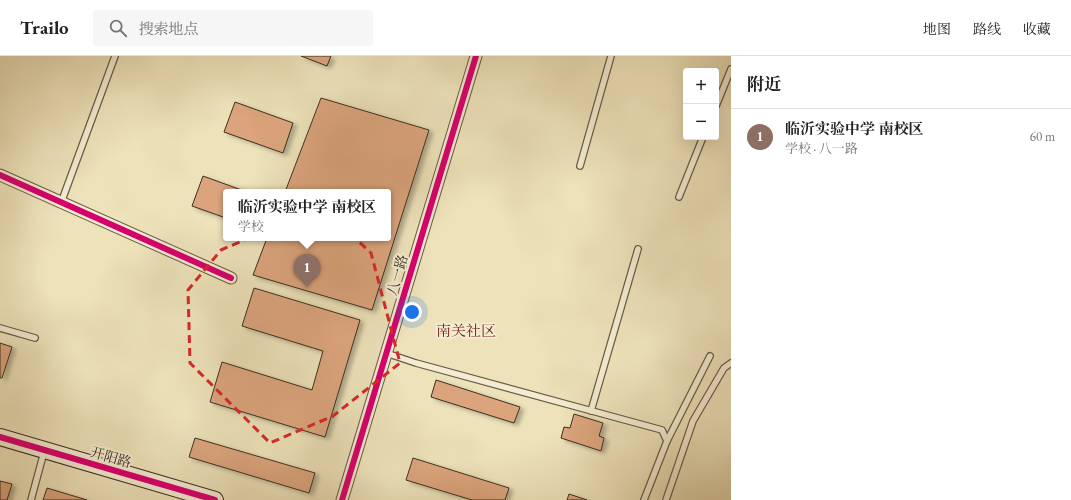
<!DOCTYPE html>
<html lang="zh">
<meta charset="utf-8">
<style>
body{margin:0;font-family:"EB Garamond","Noto Serif SC",serif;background:#f6f6f6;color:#222}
.controls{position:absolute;right:12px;top:12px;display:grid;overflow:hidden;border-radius:4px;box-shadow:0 4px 16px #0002}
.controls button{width:36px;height:36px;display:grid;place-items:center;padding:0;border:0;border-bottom:1px solid #e0e0e0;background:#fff;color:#222;font:20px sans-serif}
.you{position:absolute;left:412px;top:256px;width:14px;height:14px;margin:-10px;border:3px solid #fff;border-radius:50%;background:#1a73e8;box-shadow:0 0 0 6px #1a73e833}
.badge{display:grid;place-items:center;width:26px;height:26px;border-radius:50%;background:#8f2418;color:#fff;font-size:13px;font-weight:700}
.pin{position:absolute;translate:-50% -33px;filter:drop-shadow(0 1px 2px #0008)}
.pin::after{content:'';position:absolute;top:21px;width:14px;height:12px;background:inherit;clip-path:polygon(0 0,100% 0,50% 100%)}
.popup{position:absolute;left:223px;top:133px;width:168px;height:52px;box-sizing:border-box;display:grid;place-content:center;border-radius:4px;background:#fff;filter:drop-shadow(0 1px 3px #0005);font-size:13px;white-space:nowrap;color:#767676}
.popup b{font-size:15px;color:#222}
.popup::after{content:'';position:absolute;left:50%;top:100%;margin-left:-8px;border:8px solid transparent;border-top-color:#fff}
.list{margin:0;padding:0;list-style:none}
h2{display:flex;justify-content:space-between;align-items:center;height:52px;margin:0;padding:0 16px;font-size:17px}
h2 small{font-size:13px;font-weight:400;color:#767676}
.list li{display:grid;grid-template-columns:26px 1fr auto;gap:12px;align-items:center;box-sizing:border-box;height:56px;padding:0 16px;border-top:1px solid #e0e0e0}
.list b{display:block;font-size:15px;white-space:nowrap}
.list p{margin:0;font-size:13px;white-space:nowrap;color:#767676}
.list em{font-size:13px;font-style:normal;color:#767676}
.icon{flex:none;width:22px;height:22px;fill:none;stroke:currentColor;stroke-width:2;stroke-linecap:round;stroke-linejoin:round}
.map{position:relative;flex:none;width:731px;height:444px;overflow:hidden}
header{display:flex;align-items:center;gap:24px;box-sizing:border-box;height:56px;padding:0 20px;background:#fff;border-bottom:1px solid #e0e0e0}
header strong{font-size:19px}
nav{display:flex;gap:22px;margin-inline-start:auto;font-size:14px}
.search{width:280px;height:36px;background:#f6f6f6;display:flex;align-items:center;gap:10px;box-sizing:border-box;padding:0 14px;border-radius:4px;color:#767676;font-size:15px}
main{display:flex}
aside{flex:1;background:#fff}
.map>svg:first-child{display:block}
.building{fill:#dba47c;stroke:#3d301f;filter:url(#shadow)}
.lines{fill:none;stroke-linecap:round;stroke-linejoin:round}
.lane-casing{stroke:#695c46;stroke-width:8}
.street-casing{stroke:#695c46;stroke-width:13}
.secondary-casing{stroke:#3d301f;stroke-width:18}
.lane{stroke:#f3ecd2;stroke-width:5.5}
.street{stroke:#f3ecd2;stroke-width:11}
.secondary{stroke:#f3ecd2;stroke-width:16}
.cycleway-casing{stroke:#f3ecd2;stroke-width:8}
.cycleway{stroke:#d6006c;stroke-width:6}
.marked{fill:none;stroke:#d62828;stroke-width:3;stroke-dasharray:8 5;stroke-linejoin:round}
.labels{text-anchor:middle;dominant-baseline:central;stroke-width:4;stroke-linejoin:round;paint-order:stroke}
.street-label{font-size:14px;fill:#3d301f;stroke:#f3ecd2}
.neighbourhood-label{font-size:15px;fill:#7a1f14;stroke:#f3ecd2}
</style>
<header>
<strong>Trailo</strong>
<div class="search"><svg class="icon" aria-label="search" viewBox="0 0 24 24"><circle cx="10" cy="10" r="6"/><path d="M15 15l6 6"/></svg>搜索地点</div>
<nav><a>地图</a><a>路线</a><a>收藏</a></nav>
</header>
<main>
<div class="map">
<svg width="731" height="444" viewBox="0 0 731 444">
<defs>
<filter id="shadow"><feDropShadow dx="4" dy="2.5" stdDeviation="2" flood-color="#0004"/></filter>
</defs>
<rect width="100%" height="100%" fill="#ede2ba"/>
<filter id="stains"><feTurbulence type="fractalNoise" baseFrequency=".005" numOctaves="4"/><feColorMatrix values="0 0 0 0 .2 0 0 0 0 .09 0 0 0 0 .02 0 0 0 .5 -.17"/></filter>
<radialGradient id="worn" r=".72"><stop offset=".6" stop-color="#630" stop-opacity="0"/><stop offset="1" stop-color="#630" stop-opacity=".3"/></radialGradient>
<g class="building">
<path d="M301,0H331L327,10Z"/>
<path d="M321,42L429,74L372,254L253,219L267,182H388V136H285Z"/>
<path d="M235,46L293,67L283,97L224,76Z"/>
<path d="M203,120L247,136H226V162L192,150Z"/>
<path d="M254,232L360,264L325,381L210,346L222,306L312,334L323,295L242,270Z"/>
<path d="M0,287L12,291L2,322H0Z"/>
<path d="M436,324L520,351L514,367L431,341Z"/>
<path d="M574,358L603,367L599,380L604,382L601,395L561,382L564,371L570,372Z"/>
<path d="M195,382L315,417L309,437L189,401Z"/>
<path d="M413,402L509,432L505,444H472L406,424Z"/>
<path d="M0,425L12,428L7,444H0Z"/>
<path d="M47,432L87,444H43Z"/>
<path d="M569,438L587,444H567Z"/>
</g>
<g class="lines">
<g class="lane-casing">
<g id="lane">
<path d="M716,50L731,13"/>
<path d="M580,110L611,0"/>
<path d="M679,141L703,81"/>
<path d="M61,147L115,0"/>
<path d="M0,272L35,282"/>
<path d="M386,297L416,307L662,374L667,385L644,444"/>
<path d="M591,355L638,193"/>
<path d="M667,385L710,300"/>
<path d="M31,444L44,396"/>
<path d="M666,444L693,365L724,312L731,307"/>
</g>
</g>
<g class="street-casing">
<g id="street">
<path d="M0,119L231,222"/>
<path d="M342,444L476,0"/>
</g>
</g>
<g class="secondary-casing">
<path id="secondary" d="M0,381L215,444"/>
</g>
<use href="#lane" class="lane"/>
<use href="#street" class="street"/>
<use href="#secondary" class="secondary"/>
<g class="cycleway-casing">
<g id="cycleway">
<path d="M0,119L231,222"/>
<path d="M0,381L215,444"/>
<path d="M342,444L476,0"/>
</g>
</g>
<use href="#cycleway" class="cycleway"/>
</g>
<path class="marked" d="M322,151L371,197L400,307L333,360L270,387L190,307L188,234L221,194Z"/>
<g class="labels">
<g class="street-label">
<text transform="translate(397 219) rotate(-73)">八一路</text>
<text transform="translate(111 401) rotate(16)">开阳路</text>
</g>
<g class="neighbourhood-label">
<text x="466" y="274">南关社区</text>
</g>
</g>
<rect width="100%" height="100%" filter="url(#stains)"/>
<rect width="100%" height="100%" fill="url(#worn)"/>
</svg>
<div class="controls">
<button>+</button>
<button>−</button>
</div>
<div class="you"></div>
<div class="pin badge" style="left:307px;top:231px;background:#8d6e63">1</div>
<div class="popup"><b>临沂实验中学 南校区</b>学校</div>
</div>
<aside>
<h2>附近<small></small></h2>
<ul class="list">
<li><span class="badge" style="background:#8d6e63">1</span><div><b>临沂实验中学 南校区</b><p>学校 · 八一路</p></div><em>60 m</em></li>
</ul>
</aside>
</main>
